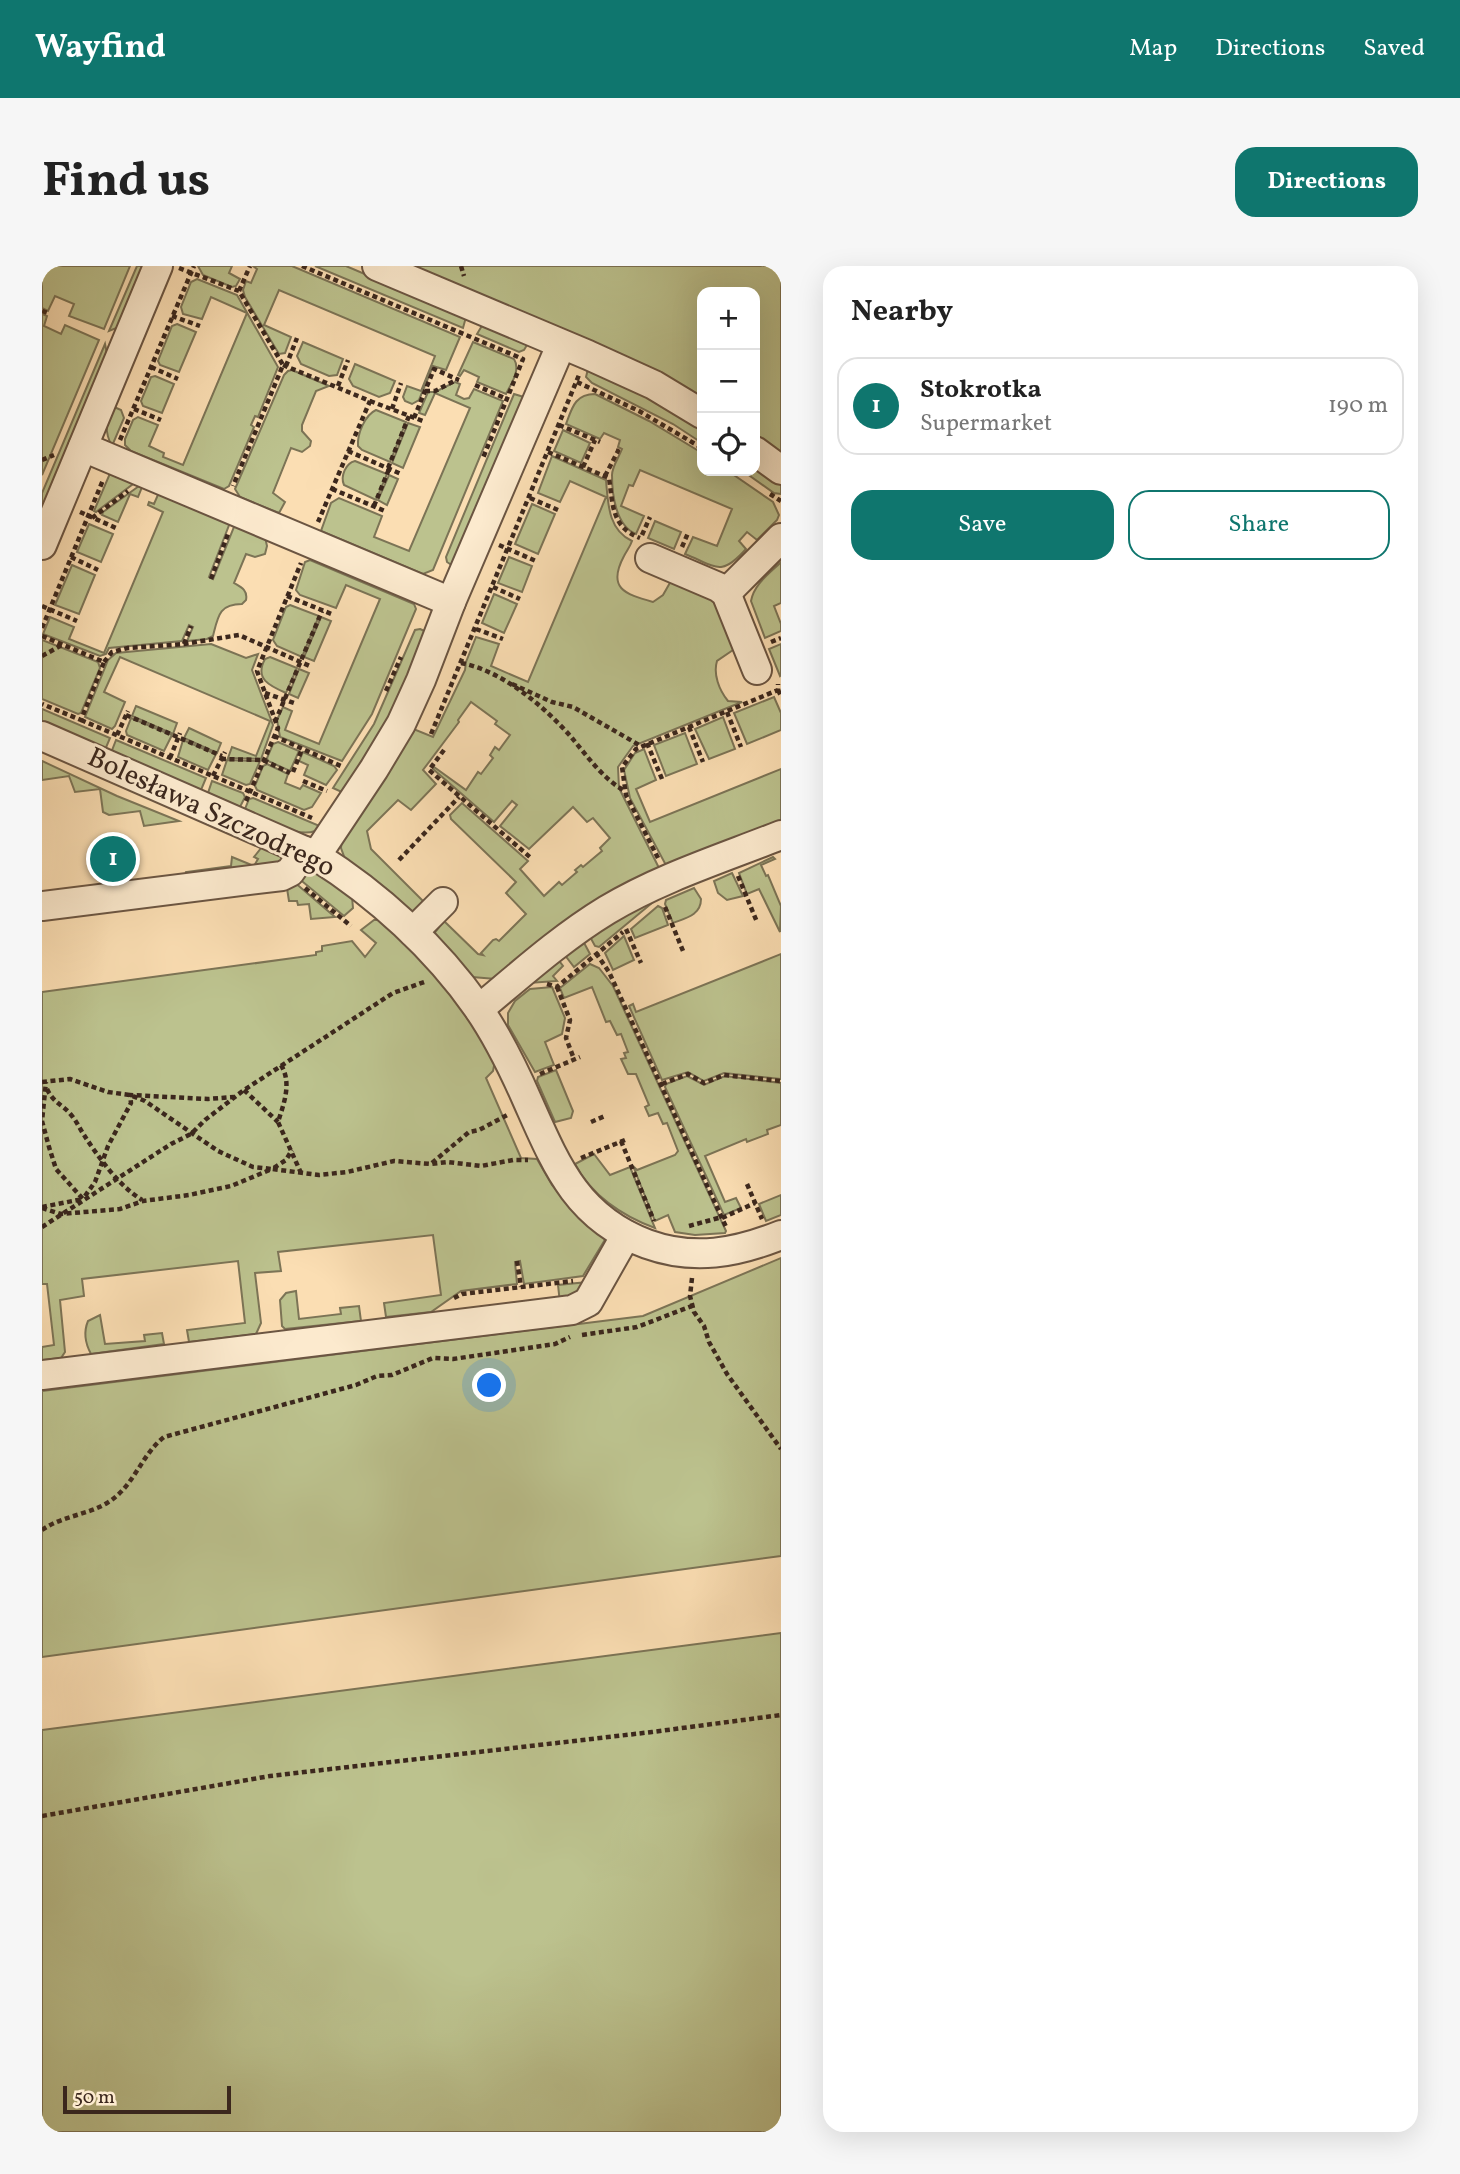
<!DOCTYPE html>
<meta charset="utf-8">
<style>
body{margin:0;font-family:Vollkorn,serif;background:#f6f6f6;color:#222}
.controls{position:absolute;right:21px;top:21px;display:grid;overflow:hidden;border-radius:14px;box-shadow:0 7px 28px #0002}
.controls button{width:63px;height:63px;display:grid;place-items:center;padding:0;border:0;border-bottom:2px solid #e0e0e0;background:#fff;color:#222;font:35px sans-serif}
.scale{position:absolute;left:21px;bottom:18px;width:168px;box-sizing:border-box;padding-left:7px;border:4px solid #3b271d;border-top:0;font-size:19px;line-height:24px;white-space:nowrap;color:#3b271d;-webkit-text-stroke:5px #fceace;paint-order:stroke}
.you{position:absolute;left:448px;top:1120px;width:24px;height:24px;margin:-18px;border:5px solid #fff;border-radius:50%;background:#1a73e8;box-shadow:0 0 0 10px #1a73e833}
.badge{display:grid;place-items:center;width:46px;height:46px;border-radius:50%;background:#0f766e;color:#fff;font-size:23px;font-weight:700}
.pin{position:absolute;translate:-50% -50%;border:4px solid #fff;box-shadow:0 2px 7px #0006}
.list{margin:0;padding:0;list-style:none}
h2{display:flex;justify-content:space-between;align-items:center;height:91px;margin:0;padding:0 28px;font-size:30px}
h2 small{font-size:23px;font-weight:400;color:#767676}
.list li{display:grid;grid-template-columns:46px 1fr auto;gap:21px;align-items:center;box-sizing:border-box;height:98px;margin:0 14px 14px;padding:0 14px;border:2px solid #e0e0e0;border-radius:21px}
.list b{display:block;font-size:26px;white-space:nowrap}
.list p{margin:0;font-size:23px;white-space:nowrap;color:#767676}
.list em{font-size:23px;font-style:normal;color:#767676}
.actions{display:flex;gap:14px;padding:21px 28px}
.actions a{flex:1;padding:16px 0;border:2px solid #0f766e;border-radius:21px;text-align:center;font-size:24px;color:#0f766e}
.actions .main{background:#0f766e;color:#fff}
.icon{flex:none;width:38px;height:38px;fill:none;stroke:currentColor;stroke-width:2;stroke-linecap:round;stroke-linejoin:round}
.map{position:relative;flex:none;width:739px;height:1866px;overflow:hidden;border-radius:21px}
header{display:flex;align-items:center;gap:42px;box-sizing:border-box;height:98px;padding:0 35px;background:#0f766e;color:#fff}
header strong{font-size:33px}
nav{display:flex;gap:38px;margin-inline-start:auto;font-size:24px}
.intro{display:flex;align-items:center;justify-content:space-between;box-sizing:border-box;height:168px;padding:0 42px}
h1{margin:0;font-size:49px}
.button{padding:18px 32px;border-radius:21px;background:#0f766e;color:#fff;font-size:24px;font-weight:700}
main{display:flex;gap:42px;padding:0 42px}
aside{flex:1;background:#fff;border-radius:21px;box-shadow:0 7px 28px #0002}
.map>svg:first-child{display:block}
.green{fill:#bcc28e;stroke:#7c7456;stroke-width:2}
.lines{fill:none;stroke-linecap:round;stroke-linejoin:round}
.minor-casing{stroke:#6b5542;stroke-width:32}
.path{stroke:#3b271d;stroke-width:4.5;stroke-dasharray:5 3.5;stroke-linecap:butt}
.minor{stroke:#fceace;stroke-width:28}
.labels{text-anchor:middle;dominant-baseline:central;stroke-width:6;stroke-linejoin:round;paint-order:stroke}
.street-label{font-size:28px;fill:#3b271d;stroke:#fceace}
</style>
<header>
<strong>Wayfind</strong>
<nav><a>Map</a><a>Directions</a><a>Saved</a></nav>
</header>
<div class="intro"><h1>Find us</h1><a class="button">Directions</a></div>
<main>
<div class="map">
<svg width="739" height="1866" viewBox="0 0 739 1866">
<rect width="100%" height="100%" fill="#fbdeb3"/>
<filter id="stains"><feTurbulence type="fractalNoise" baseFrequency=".00286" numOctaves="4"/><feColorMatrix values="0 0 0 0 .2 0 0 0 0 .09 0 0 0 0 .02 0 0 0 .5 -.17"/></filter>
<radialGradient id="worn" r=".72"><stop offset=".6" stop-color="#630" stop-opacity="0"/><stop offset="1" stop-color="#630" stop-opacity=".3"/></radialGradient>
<g class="green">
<path d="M0,0H88L62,63L27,50L32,38L13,30L6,45L0,42Z"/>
<path d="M95,0H102L77,61L67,65Z"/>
<path d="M156,0H190L187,7L198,13L194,20L190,21L161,9Z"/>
<path d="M211,0H250L418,71L404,104L391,100L377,134L370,138L363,135L361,131L365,120L379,125L393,90L237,24L222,59L249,71L243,87L237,88L203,31L201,24L204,15L209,17L215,3Z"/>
<path d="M273,0H304L424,51L421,62Z"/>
<path d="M365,0H739V188L713,169V26H660V135Z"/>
<path d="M155,13L195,29L236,101L216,151L213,150L209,159L212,161L187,220L182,223L89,185L83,179V173L91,154L96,151L116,159L107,180L122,187L121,191L141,199L205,47L169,31L160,53L141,48L139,41L149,16Z"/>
<path d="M0,48L5,50L2,60L19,68L23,59L57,74L0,209Z"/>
<path d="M135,58L154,66L137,106L118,99L116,95L130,60Z"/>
<path d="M441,58L479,74L485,79L482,84L477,86L435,68Z"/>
<path d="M261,76L301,93L295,109L287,110L259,98L255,90Z"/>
<path d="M431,76L472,93C479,104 469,118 464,128L435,116L437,111L422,104L418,110L416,109Z"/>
<path d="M63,78L65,88L0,245V227Z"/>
<path d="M313,98L353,115L348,127L337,131L311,120L307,113Z"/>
<path d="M546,103L627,142L660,162V177L631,158L550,117L544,111Z"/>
<path d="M250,104L287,120L274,125L260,159V165L269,175L268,180L260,186L249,182L231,227L243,236L237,247L198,231L193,223L242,109L246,105Z"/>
<path d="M113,110L132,118L120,147L101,140L99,135L109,111Z"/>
<path d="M413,116L418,118L414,129L422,133L427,132L432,123L461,135L391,304L381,308L279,265L289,237L297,232L340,250L332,271L367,285L428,142L393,127L383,149L377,147L386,126H393Z"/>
<path d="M472,128L485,132L414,302L405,296L404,291Z"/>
<path d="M553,128L607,155L660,187V205H686L731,236L737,249L735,254L715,274L705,266L697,275L704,283C679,311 675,301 643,288L651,271L675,280L690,243L598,204L591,220L587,219L579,240L602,250L594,268C574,260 570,229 570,209C570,201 577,191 580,183L576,181L578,174L562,167L558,173L524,158C530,142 533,128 553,128Z"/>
<path d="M70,140L79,144L82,152L70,180C62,166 64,155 70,140Z"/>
<path d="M334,144L364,156L348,196L320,184L316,180C315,168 323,149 334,144Z"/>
<path d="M366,157L378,161L361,202L350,197Z"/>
<path d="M521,164L548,177L539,197L512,185Z"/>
<path d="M510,190L564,214C566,237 566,264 590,275C588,281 585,284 582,290C565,322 582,328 611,336L621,329L629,315L672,329L694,382L675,395C671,408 677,424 686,435L700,436L591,480L576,501L577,522L619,606L454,713L430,711L391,669L402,655L436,688L441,689L439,687L451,674L454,673L457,675L484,648L464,627L474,616L409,553L408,549L420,537L486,595L478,603L502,630L517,616L520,619L535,606L533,604L539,599L541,601L560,585L558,582L568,572L551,552L545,556L531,541L487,583L458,560L475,539L470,535L452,556L391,503L392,501L424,524L436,506L439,508L451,492L448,489L453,481L457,484L468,469L453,458L455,455L429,436L416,454L417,456L381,504L394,518L369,544L356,534L325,565L329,583L381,635L371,645L367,647L303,593L299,582L300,572L369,462L391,471L423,404L424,396L434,371L457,378L449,400L486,416L564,231L528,215L518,236L496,227Z"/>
<path d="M313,195L345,208L334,234L302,219C298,210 304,197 313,195Z"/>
<path d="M713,198L739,217V228L732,227L701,205H713Z"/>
<path d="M69,205L95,215L54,246L52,245Z"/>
<path d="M347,209L356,213L345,239L336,234Z"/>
<path d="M97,220L100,221L96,231L88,228L76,256L60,249L61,246Z"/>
<path d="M118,224L189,254L167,311L171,313L194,256L223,271L225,280L223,288L213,291L204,288L192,317C199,321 206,324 204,334L200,338C177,338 176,350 171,370L165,373L145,375L151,361L147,359L140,375L67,382L64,388L58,390L1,368L8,351L32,361L27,373L62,387L121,246L106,239L107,236L112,238Z"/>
<path d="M490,238L513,248L496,288L473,278Z"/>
<path d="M613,255L639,266L632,283L606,272Z"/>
<path d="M47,258L71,268L59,296L35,286Z"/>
<path d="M467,291L490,300L480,326L456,317Z"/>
<path d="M268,294L372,338L374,343L330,448L300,495L238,471L235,454L241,441L250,445L243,464L277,478L338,333L304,319L294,342L258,329L254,324L263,296Z"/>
<path d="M739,296V337L732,340L739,358V365L723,372L709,335C712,318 727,308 739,296Z"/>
<path d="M30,299L53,309L37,348L13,339Z"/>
<path d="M452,328L475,338L462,367L440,357Z"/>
<path d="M248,339L277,350L260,391L235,380L231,374L244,341Z"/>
<path d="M279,351L289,355L272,395L262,391Z"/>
<path d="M378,363L387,367L358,437L304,528L291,522L332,458L373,364Z"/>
<path d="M0,374L56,396L58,402L39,447L36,448L0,433Z"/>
<path d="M169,378L204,392L216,388L210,404L231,459L219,493L186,492L190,481L214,490L228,455L78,391L62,426L83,436L73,460L70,463L43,451L66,394L74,387Z"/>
<path d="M739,378V409L738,410L727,383Z"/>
<path d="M228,391L255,402L244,427C228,420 212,413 223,393Z"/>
<path d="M257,403L267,407L256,432L247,428Z"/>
<path d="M732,431L739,447V464L705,478L692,447Z"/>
<path d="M94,440L135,457L131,468L90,450Z"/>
<path d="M0,443L68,472L63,484L0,458Z"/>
<path d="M681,451L693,483L667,493L653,463Z"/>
<path d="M89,452L130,469L122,485L85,469L84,465Z"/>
<path d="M147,462L179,477L175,487L142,472Z"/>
<path d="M643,467L655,498L624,510L612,479Z"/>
<path d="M74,474L164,512L159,524L69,487Z"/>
<path d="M141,474L174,488L166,504L136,491Z"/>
<path d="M236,476L257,485L248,505L226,495L225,492L231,478Z"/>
<path d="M602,483L614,514L594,523L608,556L739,503V558L626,603L588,532L582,504L593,487Z"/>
<path d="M261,486L292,500L295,504L284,519L262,509L266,499L257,495Z"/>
<path d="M185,494L218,495L208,518L204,519L180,509Z"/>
<path d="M0,495L75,530L137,555L102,560L98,545L67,549L61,546L58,523L33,526L27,510L0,514Z"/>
<path d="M225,498L246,508L243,517L258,523L261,519L279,527L270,541L262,544L215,524L213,520L221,500Z"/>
<path d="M170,515L201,527L203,531L198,541L166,527Z"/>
<path d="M211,532L280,561C260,578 225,552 203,543L207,533Z"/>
<path d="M220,581L241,587L244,598L145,613L144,606L189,600L190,591L212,600L216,593L212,591Z"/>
<path d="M731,591L733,593L719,599L724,610L726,609L739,640L738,666L717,623L705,628L697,607Z"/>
<path d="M266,602L270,603L310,631L311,642L302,650L255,611Z"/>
<path d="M690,607L701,630L685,634L676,627L672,615Z"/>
<path d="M251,615L293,651L269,653L267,638L256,639L255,635H247L244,616Z"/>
<path d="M652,622L659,633C659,649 644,652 631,657L623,638L624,634Z"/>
<path d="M616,632L557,681L553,680L547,669Z"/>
<path d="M616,640L620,642L626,659L593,672L589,663Z"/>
<path d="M332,654H338L378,690L431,756L453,795L451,805L444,812L479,892L495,893L510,919L534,947L564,972L541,1010L482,1018L478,995L473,996L475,1018L419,1025L389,1046L344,1051L342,1037L399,1029L391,969L236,986L239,1005L213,1007L219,1057L214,1068L147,1076L145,1064L203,1057L196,995L40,1013L42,1030L18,1034L23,1086L19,1092L0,1094V1081L12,1079L5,1018H0V726L274,689V686L280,685V680L310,675L323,691L334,677L319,664Z"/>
<path d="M582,670L592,694L571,704L563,687Z"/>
<path d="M540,673L548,688L532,701L522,688Z"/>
<path d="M739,688V813L682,807L662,815L646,806L620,814L587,740L591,738L594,746Z"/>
<path d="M515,692L521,700L511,710L515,715L486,717Z"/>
<path d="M548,698L557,702L571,720L684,965L683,967L653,969L633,966L626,949L613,955L591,900L595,904L633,889L636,885L625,857L621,858L616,847L607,850L603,841L607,839L594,808H586L579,793L584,792L582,787L586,786L579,768L575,769L568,755L564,756L550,721L522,732L518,722Z"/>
<path d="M510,721L523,752L520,768L503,776L512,799L493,806L466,759V747L473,735L488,723Z"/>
<path d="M514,804L531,845L529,852L513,856L495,815L496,811Z"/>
<path d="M645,810L662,819L683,810L739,817V859L725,864L726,868L705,876L704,873L663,890L683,936L694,932L699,942L682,949L623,821L624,818Z"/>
<path d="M552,888L568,909L588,901L613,962C580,950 549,929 533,898Z"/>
<path d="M739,929V949L724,955L717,938Z"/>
<path d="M739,992V1290L0,1391V1125L601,1050Z"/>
<path d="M546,1016L542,1022L518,1037L516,1019Z"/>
<path d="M254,1025L257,1053L299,1048L298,1042L317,1040L319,1055L243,1063L240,1060L238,1034L244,1027Z"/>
<path d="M58,1049L63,1078L103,1075L102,1069L120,1067L122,1078L49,1088C43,1077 41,1067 46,1055Z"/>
<path d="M739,1367V1866H0V1464Z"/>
</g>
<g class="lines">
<g class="minor-casing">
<g id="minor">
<path d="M335,0L546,89L612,119L660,148"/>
<path d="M41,181L409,336"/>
<path d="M713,185L739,204"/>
<path d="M0,279L116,0"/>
<path d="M608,292L676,321L684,327L715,404"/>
<path d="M684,327L739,272"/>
<path d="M0,470L274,590C336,629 394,682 436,742C456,771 472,804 486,836C514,899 535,952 605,978C652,995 694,987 739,969"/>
<path d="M274,590L332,503L359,458L379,414L409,336L519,79"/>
<path d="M0,640L240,610L248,606L263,585"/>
<path d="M371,666L401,636"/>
<path d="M437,743C478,709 519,672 565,644C618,612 681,592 739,569"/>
<path d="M0,1109L530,1044L546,1036L584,969"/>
</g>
</g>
<g class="path">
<path d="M260,0L481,93L441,192"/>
<path d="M419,0L422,10"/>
<path d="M137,2L197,25L241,99L191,220"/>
<path d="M197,25L208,0"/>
<path d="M0,45L6,47"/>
<path d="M130,50L158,60"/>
<path d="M241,99L328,135L276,256"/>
<path d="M244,100L255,72"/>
<path d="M109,101L136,113"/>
<path d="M535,116L597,145L660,182"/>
<path d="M433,119L465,133"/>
<path d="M296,120L306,94"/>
<path d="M383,125H393L416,113"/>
<path d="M328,135L381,155"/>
<path d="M92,143L119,154"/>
<path d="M350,143L359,117"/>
<path d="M372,152L392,103L417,114"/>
<path d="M517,159L558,176"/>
<path d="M78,174L152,0"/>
<path d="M306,185L359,208"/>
<path d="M506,186L567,212C571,238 569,261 598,272"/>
<path d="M0,194L12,189"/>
<path d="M541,201L553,174"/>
<path d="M346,202L367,150"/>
<path d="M563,210L576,185L573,184"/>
<path d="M290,223L343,245"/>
<path d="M728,228L739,235"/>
<path d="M488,232L516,244"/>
<path d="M332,240L347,203"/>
<path d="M38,246L74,262"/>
<path d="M50,252L86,225"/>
<path d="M600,269L608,251"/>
<path d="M457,279L494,295"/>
<path d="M640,281L646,267"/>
<path d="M29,291L56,304"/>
<path d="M169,313L186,268"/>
<path d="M451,321L478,333"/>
<path d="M245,330L292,349"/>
<path d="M0,340L35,355"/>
<path d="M0,362L61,214"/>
<path d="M434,363L461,373"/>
<path d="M0,370L62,396L39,454L0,438"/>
<path d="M729,376L739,372"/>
<path d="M142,378L149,360"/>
<path d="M0,390L20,379"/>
<path d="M62,396L70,386L86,382L142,378L197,369L270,401"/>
<path d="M419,397C461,405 503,441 530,472C545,490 562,514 583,525"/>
<path d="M470,418L510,436L531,441L599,480"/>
<path d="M736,424L739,430"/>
<path d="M344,425L359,391"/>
<path d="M223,427L255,438"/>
<path d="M685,446L699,481"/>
<path d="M84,449L180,490"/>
<path d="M39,454L270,552"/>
<path d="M233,456L280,345"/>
<path d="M647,461L661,496"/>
<path d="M389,468L537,109"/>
<path d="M75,469L86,445"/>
<path d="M232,470L301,501"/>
<path d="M605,477L620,513"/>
<path d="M402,484L387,504L489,592"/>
<path d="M128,492L138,467"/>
<path d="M179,493L221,494L248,507"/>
<path d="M251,506L260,483"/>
<path d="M171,510L183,486"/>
<path d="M261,515L285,525"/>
<path d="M204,535L236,462L215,405L259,297"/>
<path d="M616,592L584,529L580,501L594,483L736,424V418"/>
<path d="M357,594L417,531"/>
<path d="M696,610L715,656"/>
<path d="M263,622L309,660"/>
<path d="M623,641L641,685"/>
<path d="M584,663L599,697"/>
<path d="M554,687L567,706L685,963"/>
<path d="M505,718L515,721L581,666"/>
<path d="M515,721L528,754L524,772L532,793"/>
<path d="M239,799C250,817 242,837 236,856L259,907"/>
<path d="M498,808L538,791"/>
<path d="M0,816L28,813L66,826L88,829L103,835L176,885L211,901L230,903L244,894L250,884"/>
<path d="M620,818L646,808L662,817L682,809L739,815"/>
<path d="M5,823C12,838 22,839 30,850C35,856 38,863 42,869C57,892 76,919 100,934"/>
<path d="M202,824L236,856"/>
<path d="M549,856L563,850"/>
<path d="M579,875L612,955"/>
<path d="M539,892L583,874"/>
<path d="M390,897L427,866L437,864L467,848"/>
<path d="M705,918L720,953"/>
<path d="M43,930L53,916L66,880L89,837L88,829L166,833L192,831"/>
<path d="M0,941L41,933L14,903L7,881L0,855L4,816"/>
<path d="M0,942L19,948L78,943L101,935L147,929L189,920L230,903L277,909L305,906L352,895L389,898L406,896L439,900L471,894H486"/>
<path d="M680,952L713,937"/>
<path d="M647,960L680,951"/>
<path d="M0,961L129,878L149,868L163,854L202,824L351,727L385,715"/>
<path d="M475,995L479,1021"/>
<path d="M650,1012L648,1030L652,1046L662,1060L667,1076L685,1108L739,1183"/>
<path d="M412,1032L420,1028L531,1015"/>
<path d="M540,1069L595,1061L650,1040"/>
<path d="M0,1264C20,1250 45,1249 65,1237C92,1221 99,1189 122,1171L314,1119L335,1110L350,1109L391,1092L411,1093L513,1078L528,1071"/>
<path d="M0,1550L228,1510L610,1466L739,1449"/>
</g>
<use href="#minor" class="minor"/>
</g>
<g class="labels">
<g class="street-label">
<text transform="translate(169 547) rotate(25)">Bolesława Szczodrego</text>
</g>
</g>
<rect width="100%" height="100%" filter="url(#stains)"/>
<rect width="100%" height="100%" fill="url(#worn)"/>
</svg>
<div class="controls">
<button>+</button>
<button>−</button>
<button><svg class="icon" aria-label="locate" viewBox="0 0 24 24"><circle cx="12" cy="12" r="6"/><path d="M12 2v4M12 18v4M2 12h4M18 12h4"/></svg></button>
</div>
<div class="scale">50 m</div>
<div class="you"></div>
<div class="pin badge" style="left:71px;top:593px">1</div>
</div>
<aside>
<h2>Nearby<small></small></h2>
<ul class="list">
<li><span class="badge">1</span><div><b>Stokrotka</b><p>Supermarket</p></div><em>190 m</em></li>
</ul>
<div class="actions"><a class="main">Save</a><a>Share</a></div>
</aside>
</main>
